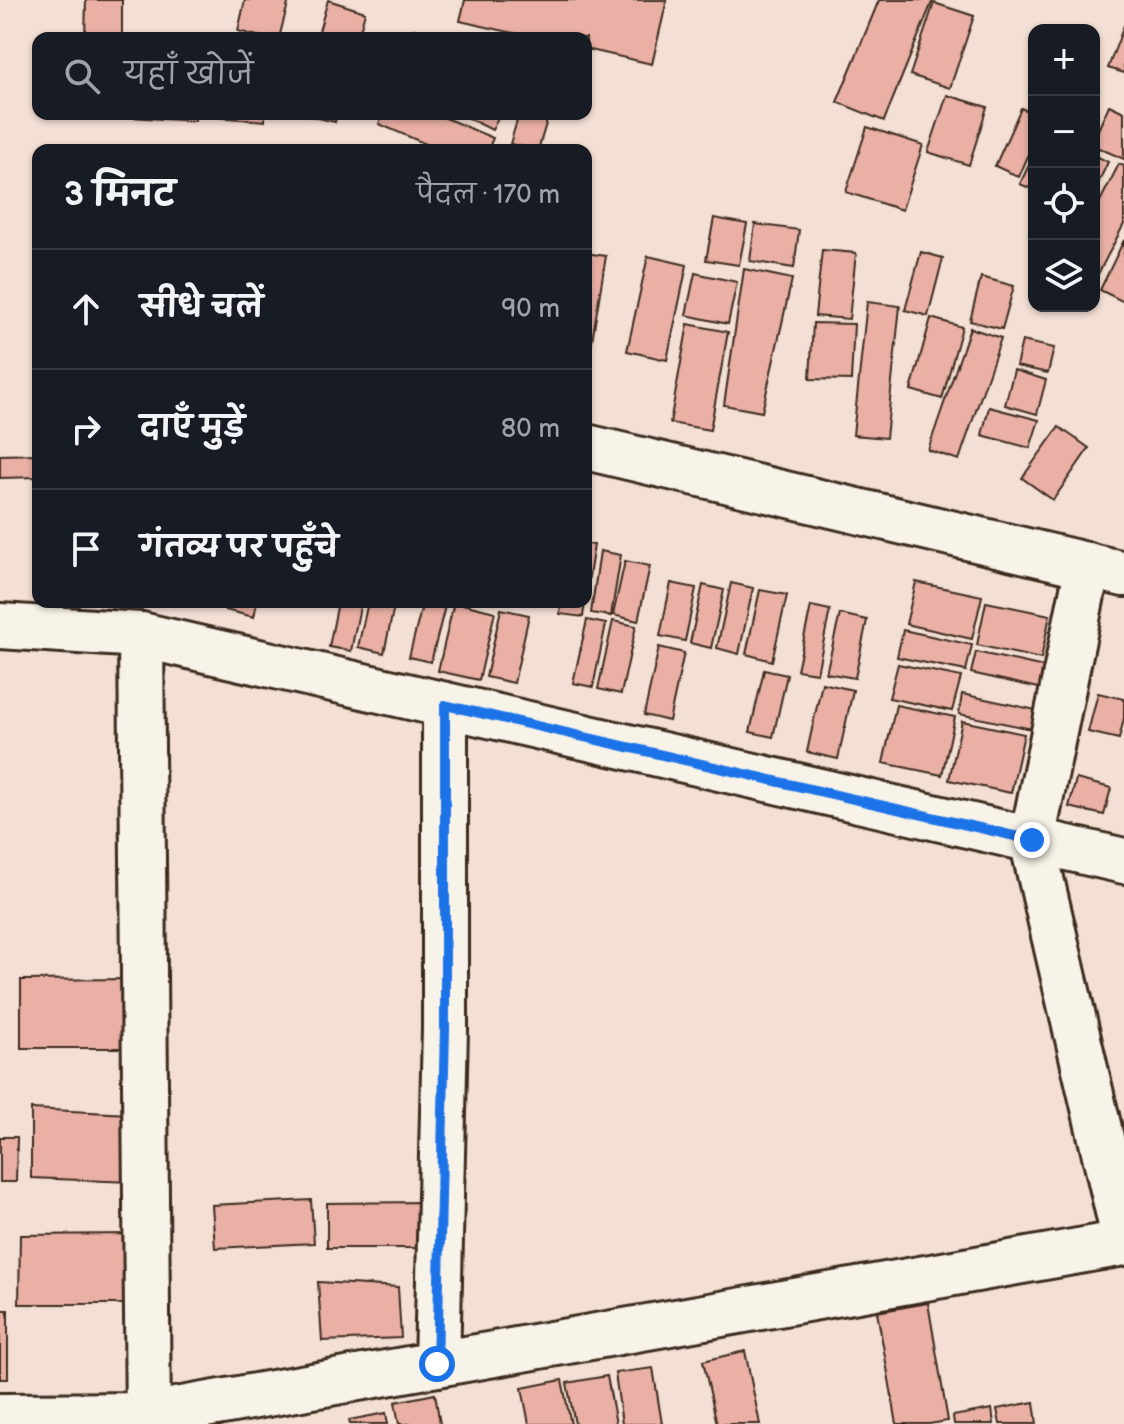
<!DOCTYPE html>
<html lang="hi">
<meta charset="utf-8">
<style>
body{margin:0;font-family:"Balsamiq Sans","Playpen Sans Deva",sans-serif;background:#20242c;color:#f1f3f6}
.controls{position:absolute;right:24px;top:24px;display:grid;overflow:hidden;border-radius:16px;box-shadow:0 2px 6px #0004}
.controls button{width:72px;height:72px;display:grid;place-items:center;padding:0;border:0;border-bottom:2px solid #363941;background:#171b24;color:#f1f3f6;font:40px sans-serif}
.stop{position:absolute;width:24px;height:24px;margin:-18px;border:6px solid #1a73e8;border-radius:50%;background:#fff}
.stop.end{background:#1a73e8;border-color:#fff;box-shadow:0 2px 8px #0008}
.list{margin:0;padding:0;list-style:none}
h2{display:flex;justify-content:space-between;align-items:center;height:104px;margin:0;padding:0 32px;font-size:34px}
h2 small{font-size:26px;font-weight:400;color:#9ea1a6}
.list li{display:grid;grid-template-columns:52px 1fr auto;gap:24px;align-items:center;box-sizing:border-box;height:120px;padding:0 32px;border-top:2px solid #363941}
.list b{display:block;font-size:30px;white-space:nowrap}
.list em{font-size:26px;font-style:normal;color:#9ea1a6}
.icon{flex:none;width:44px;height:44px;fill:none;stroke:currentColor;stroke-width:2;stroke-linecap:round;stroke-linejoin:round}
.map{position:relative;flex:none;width:1124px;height:1424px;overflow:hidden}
.search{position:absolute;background:#171b24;box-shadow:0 2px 6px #0004;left:32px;top:32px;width:560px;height:88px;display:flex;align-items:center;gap:20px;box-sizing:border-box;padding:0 28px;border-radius:16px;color:#9ea1a6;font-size:30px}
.panel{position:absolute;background:#171b24;box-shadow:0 2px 6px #0004;left:32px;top:144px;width:560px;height:464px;border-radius:16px}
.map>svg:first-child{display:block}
.building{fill:#eab0a6;stroke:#3b2a1e;stroke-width:2}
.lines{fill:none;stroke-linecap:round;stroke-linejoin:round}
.minor-casing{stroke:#3b2a1e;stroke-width:50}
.minor{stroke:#f7f3e8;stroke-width:44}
.route{stroke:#1a73e8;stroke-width:10}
</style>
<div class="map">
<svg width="1124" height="1424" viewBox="0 0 1124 1424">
<rect width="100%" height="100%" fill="#f3dfd4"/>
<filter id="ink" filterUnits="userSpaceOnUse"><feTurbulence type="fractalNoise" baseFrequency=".0125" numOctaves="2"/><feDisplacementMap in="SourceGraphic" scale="16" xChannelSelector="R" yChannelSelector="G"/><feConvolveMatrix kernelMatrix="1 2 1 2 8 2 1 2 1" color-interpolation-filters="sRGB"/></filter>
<g filter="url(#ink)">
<g class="building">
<path d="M86,0H122V38H85Z"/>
<path d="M245,0H289L279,38H265L238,31Z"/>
<path d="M328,0L365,12L358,38H317Z"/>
<path d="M465,0H667L652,64L586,49V38H536L460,21Z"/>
<path d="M879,0H933L884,121L837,102Z"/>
<path d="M934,3L974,16L950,88L910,75Z"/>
<path d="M1124,25V73L1108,68Z"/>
<path d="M414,29L435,38H411Z"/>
<path d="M947,95L987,107L969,165L928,152Z"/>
<path d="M1109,105L1124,112V159L1094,146V139Z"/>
<path d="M1021,108L1034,114V142L1019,177L995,166Z"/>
<path d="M130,114H195V121L130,117Z"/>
<path d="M217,114H265V121L217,117Z"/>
<path d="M302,114H337L335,122Z"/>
<path d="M383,114H436L493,138L488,150H440L379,124Z"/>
<path d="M460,114H500L492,130Z"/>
<path d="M519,114H549L538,150L510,144Z"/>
<path d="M867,127L923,145L902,210L846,192Z"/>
<path d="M1034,154V190L1020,184Z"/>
<path d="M1094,155L1108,162L1094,192Z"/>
<path d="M1119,164L1124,166V224L1096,278L1094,277V213Z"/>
<path d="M714,218L747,224L739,265L706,260Z"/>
<path d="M755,224L799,230L794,268L750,261Z"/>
<path d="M1124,240V302L1100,290Z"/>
<path d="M822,250L856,253L849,319L815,316Z"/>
<path d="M921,252L943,258L928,316L905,310Z"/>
<path d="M586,253L606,256L589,359L586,358Z"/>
<path d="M648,256L687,265L667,360L627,351Z"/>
<path d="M744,269L792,279L762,412L724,405Z"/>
<path d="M695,273L737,282L728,324L686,315Z"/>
<path d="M981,277L1014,286L1002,329L970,321Z"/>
<path d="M867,302L900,306L886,438L853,435Z"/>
<path d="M931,318L962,327L942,399L911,390Z"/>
<path d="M813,323L854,324L851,380L810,379Z"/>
<path d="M688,324L728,332L710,430L670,423Z"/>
<path d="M970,328L1001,338L959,460L928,450Z"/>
<path d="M1022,341L1054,348L1048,373L1016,366Z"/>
<path d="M1014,370L1046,380L1037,414L1005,405Z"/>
<path d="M989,407L1039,420L1030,448L982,435Z"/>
<path d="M1059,427L1089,448L1053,500L1022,478Z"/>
<path d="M38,454V477L0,478V455Z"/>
<path d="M586,544L594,545L586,595Z"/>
<path d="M600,551L621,555L611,616L591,613Z"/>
<path d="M625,561L650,566L638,621L613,615Z"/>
<path d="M916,582L982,596L972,639L906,624Z"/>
<path d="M671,583L696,588L685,641L660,636Z"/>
<path d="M731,583L753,588L739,654L717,648Z"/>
<path d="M703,585L724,590L711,648L690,643Z"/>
<path d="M760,590L787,595L772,661L746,654Z"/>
<path d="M227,602H257L254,617L225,610Z"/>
<path d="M338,602H361L351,651L329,647Z"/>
<path d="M368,602H395L384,653L358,647Z"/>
<path d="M423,602L445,606L431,662L409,657Z"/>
<path d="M454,602L495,612L479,680L438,671Z"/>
<path d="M561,602H585L583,617L560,614Z"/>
<path d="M986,602L1050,615L1041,659L977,645Z"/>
<path d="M811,606L830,610L817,673L797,670Z"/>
<path d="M501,609L529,615L514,683L486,677Z"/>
<path d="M840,614L867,620L855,678L826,673Z"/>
<path d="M587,620L606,624L593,687L573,683Z"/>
<path d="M613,621L636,626L621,694L598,689Z"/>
<path d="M903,630L972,645L966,671L897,657Z"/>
<path d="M659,647L684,653L669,721L644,715Z"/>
<path d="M976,652L1044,667L1039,688L971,673Z"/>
<path d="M898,664L961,677L952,711L889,698Z"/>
<path d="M764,670L787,675L773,737L750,732Z"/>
<path d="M822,683L853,690L838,759L807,752Z"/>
<path d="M1098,693L1124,699V718L1119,739L1088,732Z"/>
<path d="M962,694L1036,710L1032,729L959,714Z"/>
<path d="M896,705L955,717L942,775L883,763Z"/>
<path d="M962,721L1024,734L1011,793L949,780Z"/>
<path d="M1076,779L1111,788L1104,815L1069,807Z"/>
<path d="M132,979V1048H21V980Z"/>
<path d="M31,1109L129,1114L131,1182L31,1178Z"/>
<path d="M0,1137H17L16,1182H0Z"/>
<path d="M311,1200L314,1243L215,1248L212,1205Z"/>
<path d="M424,1202V1248H327V1203Z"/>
<path d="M131,1234V1304H19L20,1235Z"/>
<path d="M318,1282L398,1287L401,1338L322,1341Z"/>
<path d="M928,1303L948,1421L929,1424H897L877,1312Z"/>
<rect x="0" y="1310" width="8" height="69"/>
<path d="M745,1351L760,1424H717L703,1361Z"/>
<path d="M653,1368L662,1424H622L615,1373Z"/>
<path d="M607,1376L616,1424H575L567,1383Z"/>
<path d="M562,1380L571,1424H529L522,1388Z"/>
<path d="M435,1394L440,1424H399L395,1402Z"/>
<path d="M1034,1402L1037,1424H1000L997,1409Z"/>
<path d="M992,1409L994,1424H954L953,1416Z"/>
<path d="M386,1413L388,1424H350L349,1420Z"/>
</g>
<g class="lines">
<g class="minor-casing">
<g id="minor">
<path d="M586,447L1124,574"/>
<path d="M1088,565L1032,840L1124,1237"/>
<path d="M0,626L141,635L1124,861"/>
<path d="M141,635L148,1424"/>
<path d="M437,1364L445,1029V705"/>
<path d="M0,1416L148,1415L1124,1243"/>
</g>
</g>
<use href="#minor" class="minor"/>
</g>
</g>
<g class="lines" filter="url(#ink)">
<path class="route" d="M437,1364L445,1029V705L1032,840"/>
</g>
</svg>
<div class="controls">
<button>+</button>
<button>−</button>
<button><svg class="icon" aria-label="locate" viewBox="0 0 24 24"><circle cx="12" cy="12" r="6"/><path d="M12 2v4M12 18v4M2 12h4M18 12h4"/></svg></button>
<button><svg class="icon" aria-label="layers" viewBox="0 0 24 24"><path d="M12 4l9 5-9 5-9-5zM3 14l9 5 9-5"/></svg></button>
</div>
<div class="stop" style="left:437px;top:1364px"></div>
<div class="stop end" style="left:1032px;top:840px"></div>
<div class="search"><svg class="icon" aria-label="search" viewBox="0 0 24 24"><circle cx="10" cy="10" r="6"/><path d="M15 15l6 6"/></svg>यहाँ खोजें</div>
<section class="panel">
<h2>3 मिनट<small>पैदल · 170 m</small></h2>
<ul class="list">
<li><svg class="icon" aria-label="ahead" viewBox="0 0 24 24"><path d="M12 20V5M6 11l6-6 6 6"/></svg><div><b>सीधे चलें</b></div><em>90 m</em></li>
<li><svg class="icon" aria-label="right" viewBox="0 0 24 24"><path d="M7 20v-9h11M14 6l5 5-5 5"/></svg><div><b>दाएँ मुड़ें</b></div><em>80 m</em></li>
<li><svg class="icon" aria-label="arrive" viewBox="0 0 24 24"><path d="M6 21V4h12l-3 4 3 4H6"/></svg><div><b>गंतव्य पर पहुँचे</b></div></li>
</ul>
</section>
</div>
